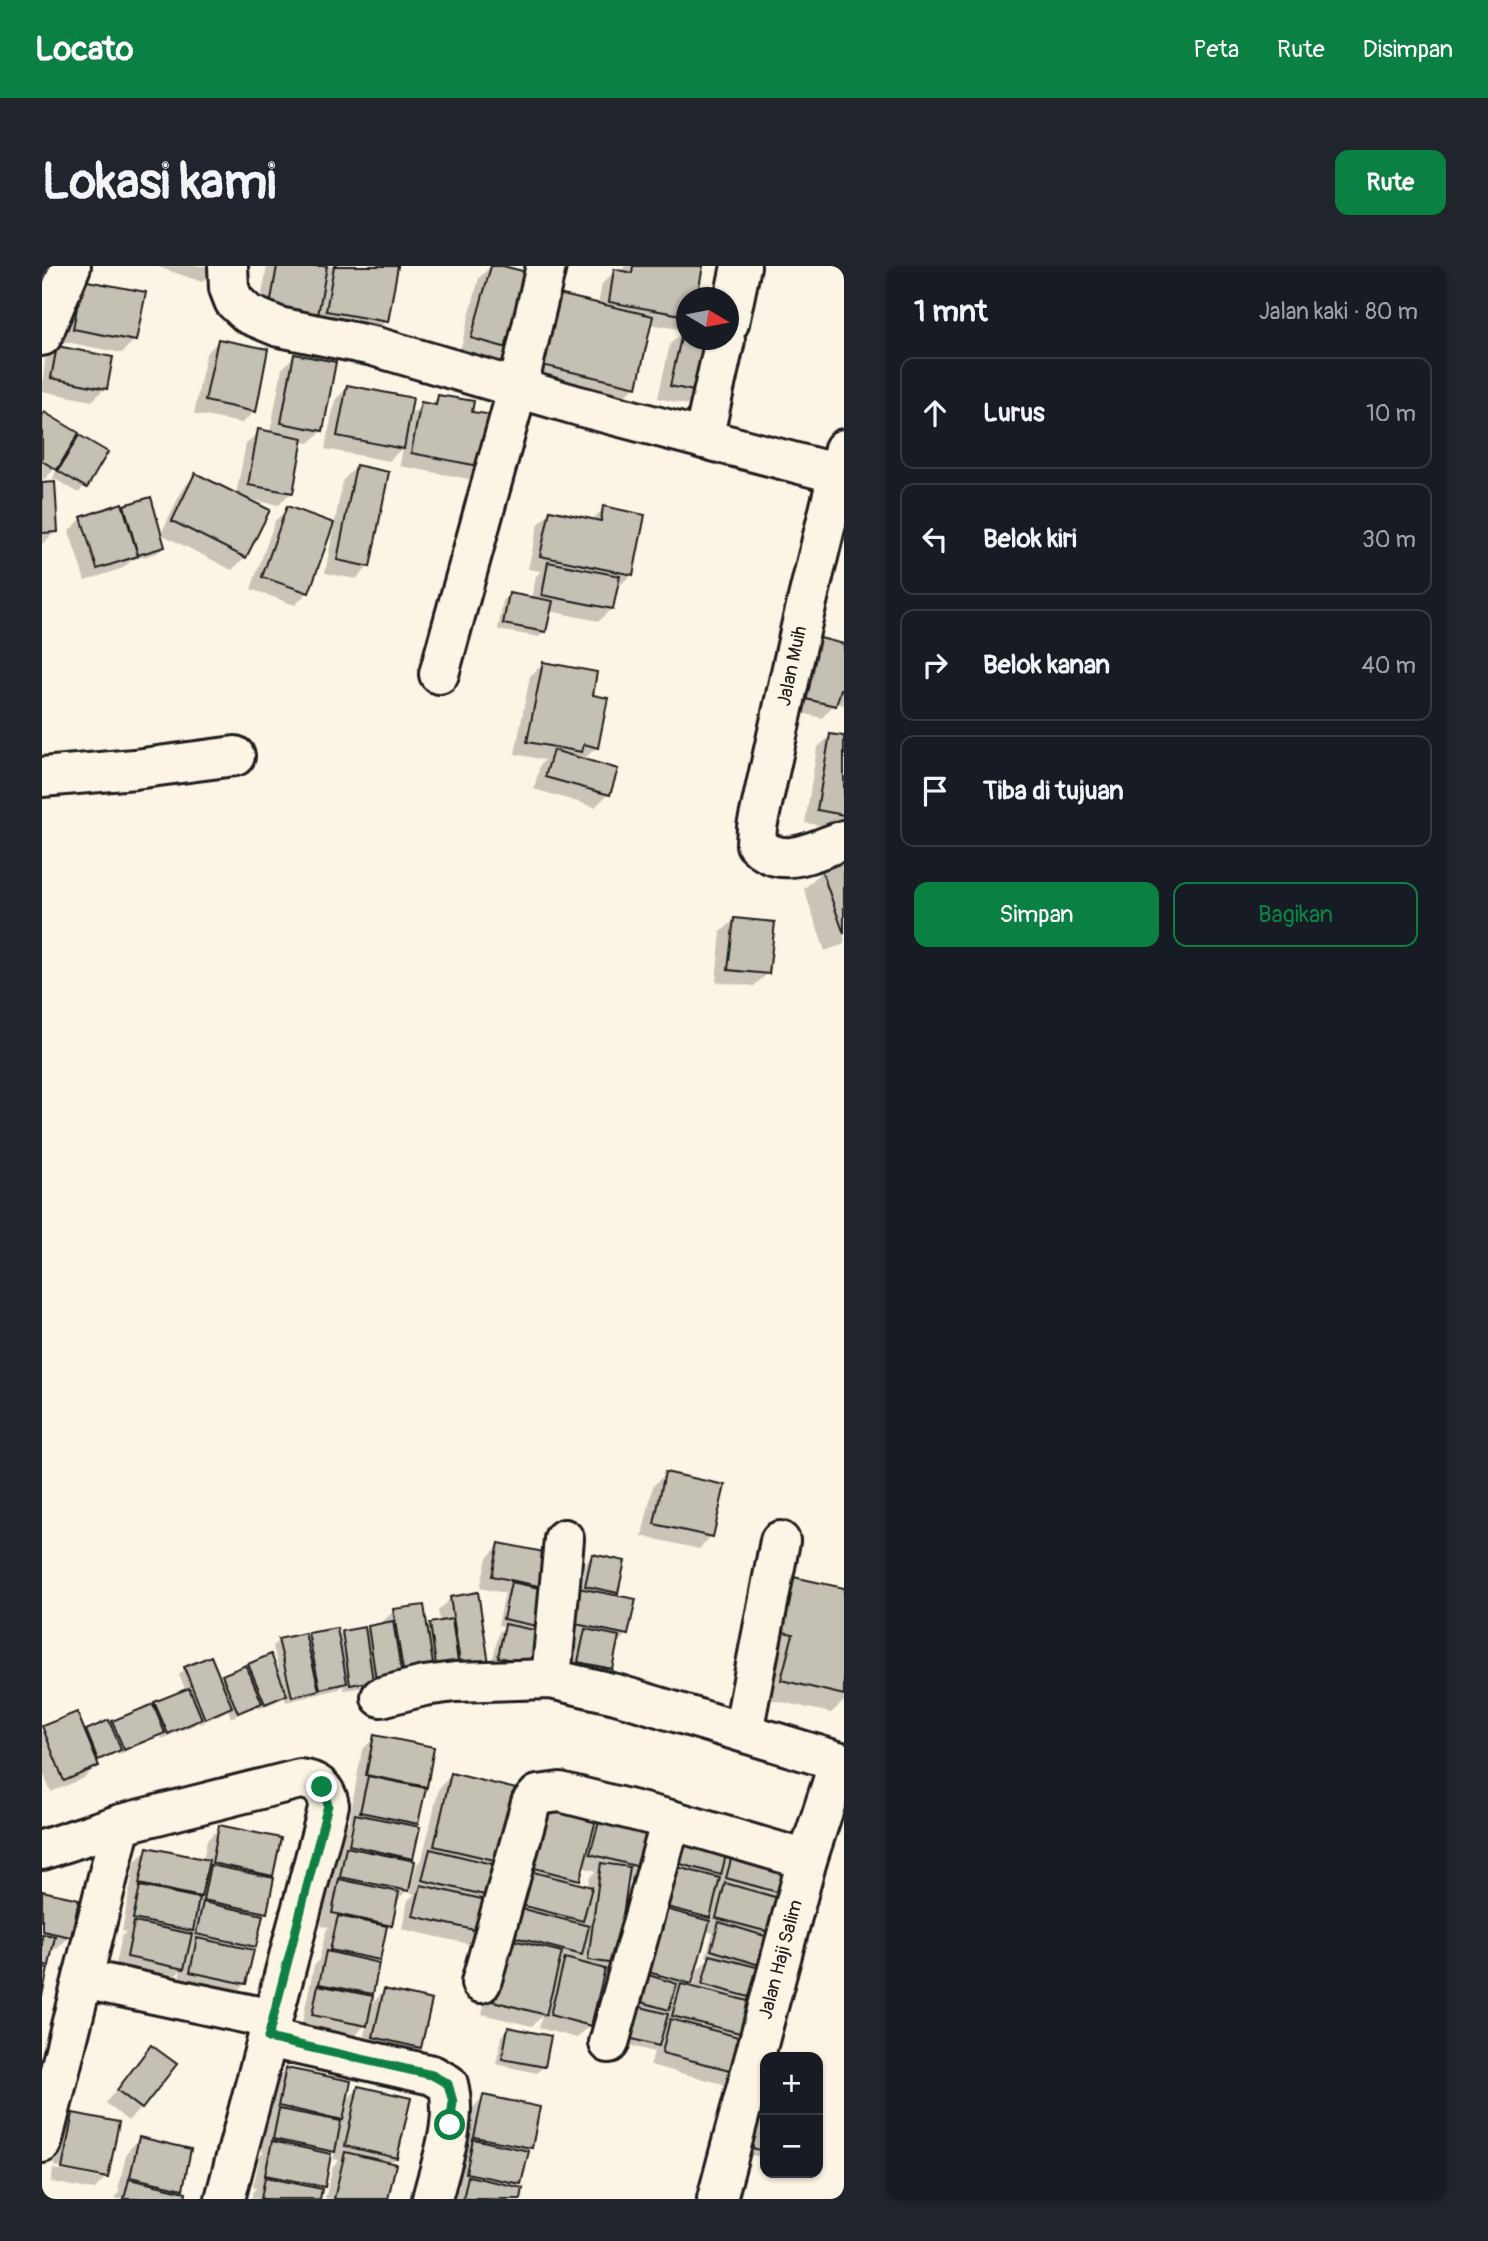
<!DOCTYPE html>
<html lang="id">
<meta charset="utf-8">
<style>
body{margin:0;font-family:Pangolin,sans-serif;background:#20242c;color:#f1f3f6}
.controls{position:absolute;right:21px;bottom:21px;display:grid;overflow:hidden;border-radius:14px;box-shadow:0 2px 5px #0004}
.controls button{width:63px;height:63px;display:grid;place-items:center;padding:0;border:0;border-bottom:2px solid #363941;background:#171b24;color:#f1f3f6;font:35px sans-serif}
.compass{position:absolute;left:634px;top:21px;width:63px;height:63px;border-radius:50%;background:#171b24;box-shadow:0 2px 5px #0004;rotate:100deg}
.stop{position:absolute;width:21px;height:21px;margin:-16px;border:5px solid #0b8043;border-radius:50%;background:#fff}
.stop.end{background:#0b8043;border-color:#fff;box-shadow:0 2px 7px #0008}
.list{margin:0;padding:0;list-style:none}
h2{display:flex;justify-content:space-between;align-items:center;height:91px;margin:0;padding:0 28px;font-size:30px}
h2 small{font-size:23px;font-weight:400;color:#9ea1a6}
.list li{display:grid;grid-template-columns:46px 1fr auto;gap:21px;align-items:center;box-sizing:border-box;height:112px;margin:0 14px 14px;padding:0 14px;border:2px solid #363941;border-radius:14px}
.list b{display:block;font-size:26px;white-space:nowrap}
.list em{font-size:23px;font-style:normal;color:#9ea1a6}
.actions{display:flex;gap:14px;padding:21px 28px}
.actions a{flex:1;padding:16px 0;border:2px solid #0b8043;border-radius:14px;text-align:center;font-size:24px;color:#0b8043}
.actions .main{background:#0b8043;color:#fff}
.icon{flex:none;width:38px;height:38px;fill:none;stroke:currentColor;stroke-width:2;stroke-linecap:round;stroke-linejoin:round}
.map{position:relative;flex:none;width:802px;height:1933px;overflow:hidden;border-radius:14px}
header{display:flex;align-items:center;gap:42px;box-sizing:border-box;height:98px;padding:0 35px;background:#0b8043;color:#fff}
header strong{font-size:33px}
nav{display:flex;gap:38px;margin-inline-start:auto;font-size:24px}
.intro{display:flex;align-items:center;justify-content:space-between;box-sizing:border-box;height:168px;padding:0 42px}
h1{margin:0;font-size:49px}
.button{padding:18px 32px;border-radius:14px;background:#0b8043;color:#fff;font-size:24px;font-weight:700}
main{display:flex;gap:42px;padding:0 42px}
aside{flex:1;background:#171b24;border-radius:14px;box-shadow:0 2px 5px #0004}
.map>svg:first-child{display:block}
.shadow{fill:#0003;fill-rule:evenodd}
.building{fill:#c4c0b3;stroke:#1c1c1c;stroke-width:2}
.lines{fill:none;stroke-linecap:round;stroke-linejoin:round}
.minor-casing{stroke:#1c1c1c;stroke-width:44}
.minor{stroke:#fcf5e5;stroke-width:38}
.route{stroke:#0b8043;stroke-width:9}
.labels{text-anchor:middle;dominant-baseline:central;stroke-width:5;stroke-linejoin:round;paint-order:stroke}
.street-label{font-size:19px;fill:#1c1c1c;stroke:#fcf5e5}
</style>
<header>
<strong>Locato</strong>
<nav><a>Peta</a><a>Rute</a><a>Disimpan</a></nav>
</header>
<div class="intro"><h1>Lokasi kami</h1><a class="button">Rute</a></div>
<main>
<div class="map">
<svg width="802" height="1933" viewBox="0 0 802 1933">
<rect width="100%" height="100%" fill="#fcf5e5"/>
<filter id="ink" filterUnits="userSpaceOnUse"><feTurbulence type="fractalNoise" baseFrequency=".0143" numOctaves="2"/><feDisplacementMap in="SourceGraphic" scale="14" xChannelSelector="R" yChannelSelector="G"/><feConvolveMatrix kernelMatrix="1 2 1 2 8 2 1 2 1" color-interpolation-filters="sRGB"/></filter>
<g filter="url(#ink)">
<g class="shadow">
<path d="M114,0H174L160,16Z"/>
<path d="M225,0H355L344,55L332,68L272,57L274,49L261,61L216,52Z"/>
<path d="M449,0L498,12L465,98L418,85L437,12Z"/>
<path d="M582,0H659L645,32V56L637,63L608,58L593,120L575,138L483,117L556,39L560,18L573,5L581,7Z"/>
<path d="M40,16L92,74L80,87L19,75L28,28Z"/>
<path d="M641,65L645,74H676L651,140L616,132L628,78Z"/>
<path d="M176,75L213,145L200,157L152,148L164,88Z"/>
<path d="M16,82L63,122L50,135L0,125L3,94Z"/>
<path d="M252,90L280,165L267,177L259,176L249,226L237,239L204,233L203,291L190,304L119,268L141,222L154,209L194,229L204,178L217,165L228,167L240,103Z"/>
<path d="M306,121L366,152L380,138L388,139L397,130L428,147L440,200L427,213L358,200L361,181L347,195L283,183L293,134Z"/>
<path d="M0,151L29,180L37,171L64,187L37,227L11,212L16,200L0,215Z"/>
<path d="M314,201L327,300L314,313L283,307L301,214Z"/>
<path d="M0,218L14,265L0,278Z"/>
<path d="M83,240L121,281L115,287L90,294L81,302L43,315L27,265L40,252L80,243Z"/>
<path d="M246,242L266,326L253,339L209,323L233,255Z"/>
<path d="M562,242L590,308L577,320H574L570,342L557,355L507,345L503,365L497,371L456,364L461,335L467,329L490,333L494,310L499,305L486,303L496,259L508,246L549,255Z"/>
<path d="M771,372L802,380V439L793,437L780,452L744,443Z"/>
<path d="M501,398L549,430L555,481L541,494L566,528L553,541L492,523L498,499L503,494L473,488L488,410Z"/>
<path d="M788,470L802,472V563L763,557L775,482Z"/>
<path d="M802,597V678L783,685L762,623L780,605Z"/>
<path d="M692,654L725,708L712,720L674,716L679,666Z"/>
<path d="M623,1208L669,1270L657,1283L600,1270L611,1220Z"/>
<path d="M457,1279L504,1321L498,1399L450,1397L457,1366L463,1360L456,1359L463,1327L438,1322L445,1292Z"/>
<path d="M550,1290L575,1326L570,1330L584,1368L573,1380L569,1402L562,1408L531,1402L536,1374L517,1370L539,1324L544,1296Z"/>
<path d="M748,1312L802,1324V1435L789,1447L722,1432Z"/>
<path d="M409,1332L445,1397L328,1416L323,1421L302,1424L301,1419L297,1423L244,1436L242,1429L237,1434L217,1443L215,1439L189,1452L186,1443L181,1447L157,1458L156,1455L152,1459L120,1473L118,1469L76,1489L75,1486L54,1497L55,1499L42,1512L9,1526L0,1504V1462L34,1448L42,1468L45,1466L67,1460L144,1425L137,1409L143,1403L177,1415L181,1411L204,1403L207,1400L238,1409L231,1380L237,1374L263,1373L267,1369L295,1372L300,1366H322L327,1361L339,1357L352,1345L384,1364L389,1359L398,1357L396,1345Z"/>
<path d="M333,1471L390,1483L375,1557L371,1561L369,1592L366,1595L365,1624L353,1637L348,1659L342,1665L336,1693L332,1698L329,1728L325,1731L327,1741L342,1725L378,1781L365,1794L319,1784L325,1757L311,1772L259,1762L272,1700L277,1694L284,1665L287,1661L279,1660L285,1628L289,1624H286L292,1595L295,1592L301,1562L307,1557L320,1484Z"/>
<path d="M409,1509L476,1525L436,1680L360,1663L366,1634L373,1628L368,1627L375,1598L380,1593L397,1522Z"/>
<path d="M560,1547L604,1602L591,1615L584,1613L572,1697L560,1710L548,1759L535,1772L497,1762L500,1750L490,1760L440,1748L473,1612ZM540,1601L554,1605L547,1612L546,1622L531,1618L537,1613Z"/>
<path d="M178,1561L230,1609L226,1613L223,1646L218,1651L213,1680L208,1685L203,1717L190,1730L136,1718L139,1704L128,1715L73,1703L80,1670L84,1666L80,1665L93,1596L105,1583L161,1595L165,1574Z"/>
<path d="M629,1576L681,1594L694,1581L753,1597L685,1819L608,1799L612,1786L574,1776ZM663,1665L671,1667L664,1690L668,1692L651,1708ZM654,1712L651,1723L644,1722Z"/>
<path d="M0,1627L28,1670L15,1683L9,1681L5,1699L1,1703L0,1721Z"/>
<path d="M466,1763L501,1801L495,1807L454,1798L460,1770Z"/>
<path d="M109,1781L99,1842L86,1855L64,1837L97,1794Z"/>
<path d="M723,1800V1886L719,1891L699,1887Z"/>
<path d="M245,1804L303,1835L317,1822L354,1891L347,1898L344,1933H283L291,1901L297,1894L291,1893L294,1883L287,1889L281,1921L278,1924L276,1933H209L211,1926L214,1922L211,1921L218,1890L222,1886L219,1885L225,1857L228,1854L224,1853L232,1816Z"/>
<path d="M441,1831L488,1882L485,1885L478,1917L473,1922L477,1933H412L414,1925L418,1920L412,1919L429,1844Z"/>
<path d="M31,1849L64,1911L52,1924L9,1916L19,1861ZM12,1900L57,1909V1912L11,1903Z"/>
<path d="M97,1873L139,1922L136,1926L141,1933H73L78,1924H76L85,1886Z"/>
</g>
<g class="building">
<path d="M235,0H285L276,49L228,40Z"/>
<path d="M292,0H356L346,56L284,45Z"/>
<path d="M449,0H461L500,10L480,86L429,72Z"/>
<path d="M591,0H661L655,32H645V50L567,36L572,3L590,7Z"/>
<path d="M40,14L104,26L94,75L31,63Z"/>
<path d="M516,28L611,50L595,121L500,99Z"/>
<path d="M641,63L645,64V74H677L665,128L628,120Z"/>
<path d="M176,73L226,83L214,146L163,135Z"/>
<path d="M15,80L71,91L65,123L9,112Z"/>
<path d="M252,88L294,96L281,165L239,157Z"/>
<path d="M305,119L371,132L362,183L295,170Z"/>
<path d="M396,129L432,135L430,146L452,149L442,201L369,187L379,136L394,139Z"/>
<path d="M2,146L37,167L15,204L0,195V150Z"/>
<path d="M216,163L261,172L251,227L206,219Z"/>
<path d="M37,169L66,186L45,222L16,205Z"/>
<path d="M314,199L347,206L328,301L295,294Z"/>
<path d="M153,207L228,244L204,292L130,255Z"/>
<path d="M13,216L16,266L0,267V217Z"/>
<path d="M109,231L123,281L96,289L82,239Z"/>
<path d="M80,237L96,290L55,303L39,251Z"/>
<path d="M245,240L292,257L267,327L220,311Z"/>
<path d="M561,240L603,249L591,309L498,290L508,244L559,255Z"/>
<path d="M506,296L578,310L571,343L500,329Z"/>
<path d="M467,327L511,335L504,366L461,358Z"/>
<path d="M770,370L802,378V424L799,423L794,440L755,431Z"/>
<path d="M501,396L555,406L551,429L566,432L556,482L542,478L540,486L485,476Z"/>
<path d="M788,468L802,470V549L775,544Z"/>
<path d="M511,484L576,503L568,529L503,511Z"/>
<path d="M802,595V668L779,603Z"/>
<path d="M692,652L733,656L727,708L686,704Z"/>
<path d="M623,1206L683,1219L671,1271L612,1258Z"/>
<path d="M457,1277L512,1288L506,1322L450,1310Z"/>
<path d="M550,1288L583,1295L576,1327L543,1320Z"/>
<path d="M747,1310L802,1322V1429L739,1414L751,1368L736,1365Z"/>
<path d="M469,1316L512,1325L505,1362L461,1353Z"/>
<path d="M536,1322L594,1333L586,1369L529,1357Z"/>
<path d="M436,1326L447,1398L419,1403L408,1331Z"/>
<path d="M382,1339L392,1405L362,1410L351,1343Z"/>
<path d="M410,1353L417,1403L395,1406L388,1357Z"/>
<path d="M351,1355L360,1410L334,1414L326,1360Z"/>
<path d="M463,1358L506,1367L500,1400L456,1391Z"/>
<path d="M323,1361L331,1415L308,1419L300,1365Z"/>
<path d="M295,1362L305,1417L278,1423L266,1367Z"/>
<path d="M543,1363L577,1370L570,1403L536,1396Z"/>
<path d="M263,1367L277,1424L250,1431L236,1373Z"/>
<path d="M229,1388L245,1429L223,1438L206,1398Z"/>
<path d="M169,1390L190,1441L163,1453L142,1401Z"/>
<path d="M204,1399L220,1437L196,1447L180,1409Z"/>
<path d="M147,1422L160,1453L126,1468L112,1436Z"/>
<path d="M111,1438L123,1467L82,1484L70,1455Z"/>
<path d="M35,1446L57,1500L22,1515L0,1460Z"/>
<path d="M67,1454L79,1484L56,1494L44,1464Z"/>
<path d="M332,1469L392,1481L385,1521L324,1509Z"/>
<path d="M409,1507L478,1524L461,1596L392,1580Z"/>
<path d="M326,1510L384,1522L376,1558L318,1546Z"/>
<path d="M501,1536L555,1550L538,1614L485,1600Z"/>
<path d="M560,1545L617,1561L605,1603L548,1588Z"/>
<path d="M313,1548L378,1561L371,1593L307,1579Z"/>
<path d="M177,1559L239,1572L231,1610L170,1597Z"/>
<path d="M635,1568L686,1581L679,1609L628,1595Z"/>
<path d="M693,1579L755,1595L746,1629L684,1612Z"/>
<path d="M105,1581L167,1594L159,1631L97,1618Z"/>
<path d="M304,1581L373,1595L367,1625L298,1611Z"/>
<path d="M388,1583L466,1602L459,1633L380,1614Z"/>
<path d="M559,1597L588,1601L574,1698L546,1694Z"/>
<path d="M168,1599L232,1612L225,1647L161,1634Z"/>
<path d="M627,1599L678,1612L668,1652L617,1639Z"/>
<path d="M487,1605L550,1621L541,1655L479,1639Z"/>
<path d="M297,1613L357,1626L350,1660L290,1647Z"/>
<path d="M683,1617L747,1635L738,1669L674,1652Z"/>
<path d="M379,1619L457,1637L450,1668L371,1650Z"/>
<path d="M98,1620L157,1632L151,1665L91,1653Z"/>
<path d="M0,1625L37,1633L29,1671L0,1665Z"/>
<path d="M161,1636L221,1649L214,1681L154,1668Z"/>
<path d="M612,1640L668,1655L650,1718L595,1703Z"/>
<path d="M473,1641L547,1660L540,1689L465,1669Z"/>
<path d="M296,1650L345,1660L338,1694L288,1684Z"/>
<path d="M92,1656L150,1668L142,1703L85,1691Z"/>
<path d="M677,1656L733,1673L724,1701L669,1684Z"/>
<path d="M0,1668L13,1670L7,1700L0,1698Z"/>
<path d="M155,1672L212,1684L204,1718L148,1706Z"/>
<path d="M467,1673L520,1686L504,1749L451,1735Z"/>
<path d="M284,1685L337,1697L331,1728L277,1718Z"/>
<path d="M668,1689L726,1704L718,1734L660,1718Z"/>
<path d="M523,1692L563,1703L549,1760L508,1749Z"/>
<path d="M0,1701L6,1703L0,1730Z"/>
<path d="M597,1706L635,1718L627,1744L589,1733Z"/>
<path d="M639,1718L718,1738L710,1770L630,1750Z"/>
<path d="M276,1719L331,1730L325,1760L270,1749Z"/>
<path d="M342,1723L390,1734L379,1782L331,1771Z"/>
<path d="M587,1738L626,1748L617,1780L579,1770Z"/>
<path d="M628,1753L708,1774L700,1807L620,1787Z"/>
<path d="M466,1761L509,1770L503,1801L460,1793Z"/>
<path d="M109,1779L135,1798L100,1843L75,1824Z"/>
<path d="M244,1802L309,1815L301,1854L236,1840Z"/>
<path d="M316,1820L369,1832L355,1892L303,1880Z"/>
<path d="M441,1829L498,1841L490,1882L432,1871Z"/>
<path d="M237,1843L299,1855L293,1886L231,1873Z"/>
<path d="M31,1847L77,1856L66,1912L20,1903Z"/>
<path d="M710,1853L723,1855V1885L704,1881Z"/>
<path d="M97,1871L149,1883L141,1923L88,1911Z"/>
<path d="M431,1873L487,1885L479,1918L424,1907Z"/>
<path d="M230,1875L289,1888L283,1921L223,1909Z"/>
<path d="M303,1886L354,1898L346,1933H292Z"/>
<path d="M426,1910L481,1922L479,1933H421Z"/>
<path d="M223,1911L280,1923L278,1933H219Z"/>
<path d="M87,1913L144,1926L143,1933H82Z"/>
</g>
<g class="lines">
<g class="minor-casing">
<g id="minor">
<path d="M186,0L187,22L192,35L206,48L237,61L331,80L537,140L796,208"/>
<path d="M687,57L699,0"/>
<path d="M0,70L29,0"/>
<path d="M661,173L683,74"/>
<path d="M802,183L759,361L715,561L714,578C740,605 772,584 802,574"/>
<path d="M397,408L476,121L504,0"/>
<path d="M0,511L93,503L193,490"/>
<path d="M509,1413L522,1273"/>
<path d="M339,1431L382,1420L413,1416L509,1413L574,1428L802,1497"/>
<path d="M701,1466L738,1275"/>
<path d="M0,1584L79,1558L258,1513C275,1515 284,1522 287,1539L183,1933"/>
<path d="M41,1713L230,1753"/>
<path d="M439,1717L489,1537L496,1529L518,1526L629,1554L765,1594"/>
<path d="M226,1772L390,1809L406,1818C416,1856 399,1896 390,1933"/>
<path d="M567,1777L629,1554"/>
<path d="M0,1877L79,1558"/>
<path id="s1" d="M675,1933L765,1594L797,1496"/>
</g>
</g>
<use href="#minor" class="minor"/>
</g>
</g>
<g class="lines" filter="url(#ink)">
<path class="route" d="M280,1521L286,1539L226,1772L390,1809L406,1818L411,1836L408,1859"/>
</g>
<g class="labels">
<g class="street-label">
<text transform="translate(750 400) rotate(-78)">Jalan Muih</text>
<text stroke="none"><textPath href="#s1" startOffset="248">Jalan Haji Salim</textPath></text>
</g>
</g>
</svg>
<div class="controls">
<button>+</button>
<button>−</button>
</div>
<svg class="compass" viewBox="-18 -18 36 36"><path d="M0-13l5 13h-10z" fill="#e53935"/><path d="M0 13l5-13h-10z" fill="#9ea1a6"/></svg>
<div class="stop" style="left:408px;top:1859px"></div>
<div class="stop end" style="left:280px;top:1521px"></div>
</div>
<aside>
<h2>1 mnt<small>Jalan kaki · 80 m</small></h2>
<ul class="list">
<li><svg class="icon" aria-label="ahead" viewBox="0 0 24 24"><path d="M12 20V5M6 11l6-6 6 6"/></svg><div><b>Lurus</b></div><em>10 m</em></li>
<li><svg class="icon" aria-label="left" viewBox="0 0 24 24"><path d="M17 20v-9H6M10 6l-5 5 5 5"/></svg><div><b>Belok kiri</b></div><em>30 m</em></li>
<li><svg class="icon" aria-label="right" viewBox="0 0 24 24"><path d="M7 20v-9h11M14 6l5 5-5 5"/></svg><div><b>Belok kanan</b></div><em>40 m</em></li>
<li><svg class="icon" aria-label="arrive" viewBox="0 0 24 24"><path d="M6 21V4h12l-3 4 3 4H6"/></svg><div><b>Tiba di tujuan</b></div></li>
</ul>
<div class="actions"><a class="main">Simpan</a><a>Bagikan</a></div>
</aside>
</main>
